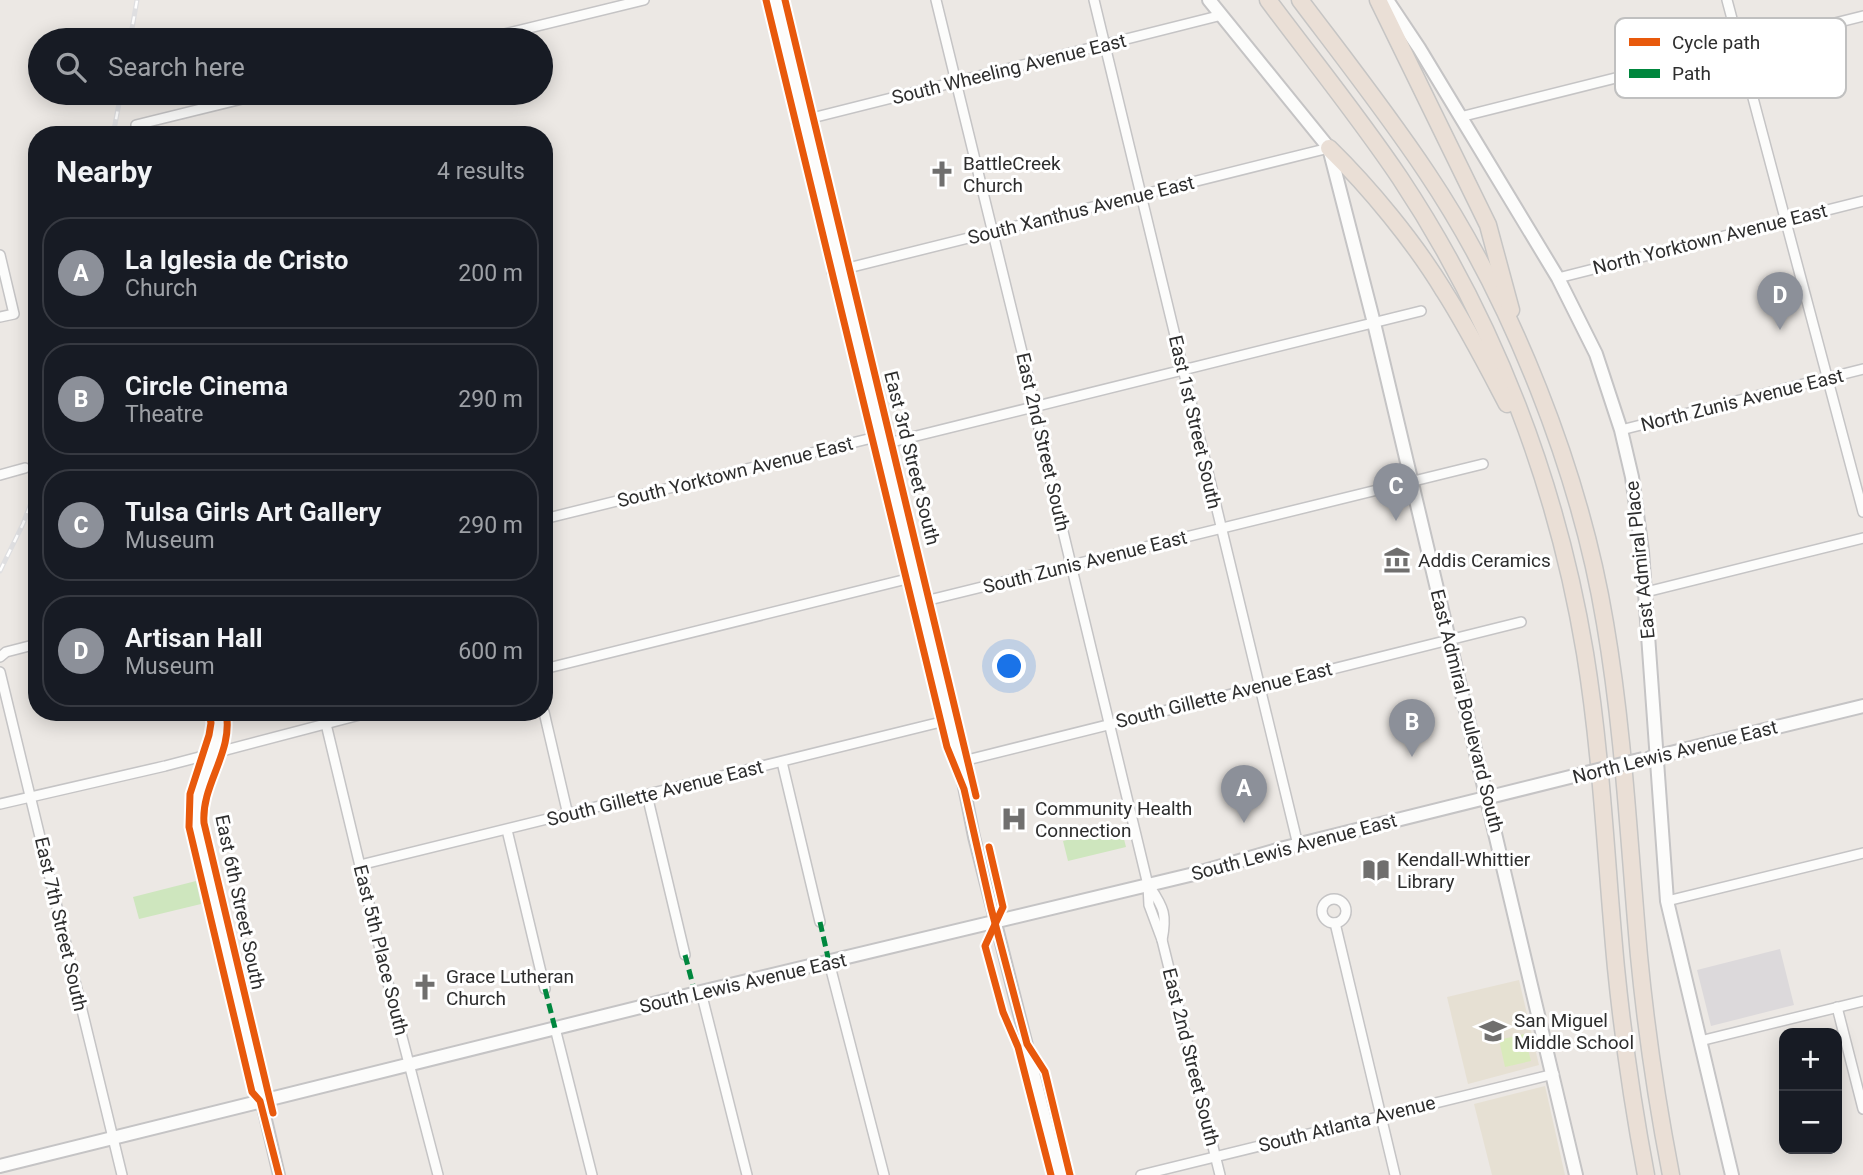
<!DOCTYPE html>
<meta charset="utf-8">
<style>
body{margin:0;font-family:Roboto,sans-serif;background:#242831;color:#f1f3f6}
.controls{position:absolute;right:21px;bottom:21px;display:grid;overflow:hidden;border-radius:14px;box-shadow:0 4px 18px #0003}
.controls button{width:63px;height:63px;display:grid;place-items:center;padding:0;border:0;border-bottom:2px solid #363941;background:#171b24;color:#f1f3f6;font:35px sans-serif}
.you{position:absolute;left:1010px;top:667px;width:24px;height:24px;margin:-18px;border:5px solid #fff;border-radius:50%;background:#1a73e8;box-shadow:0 0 0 10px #1a73e833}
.badge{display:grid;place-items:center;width:46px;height:46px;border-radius:50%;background:#8c9099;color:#fff;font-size:23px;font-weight:700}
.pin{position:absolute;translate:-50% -58px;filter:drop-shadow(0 2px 4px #0008)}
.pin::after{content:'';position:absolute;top:37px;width:24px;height:21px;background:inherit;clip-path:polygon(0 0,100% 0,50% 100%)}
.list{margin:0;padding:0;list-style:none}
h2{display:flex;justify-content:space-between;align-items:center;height:91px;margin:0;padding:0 28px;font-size:30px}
h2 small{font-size:23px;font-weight:400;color:#9ea1a6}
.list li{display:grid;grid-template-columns:46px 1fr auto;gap:21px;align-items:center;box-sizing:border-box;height:112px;margin:0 14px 14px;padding:0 14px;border:2px solid #363941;border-radius:28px}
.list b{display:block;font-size:26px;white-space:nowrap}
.list p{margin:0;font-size:23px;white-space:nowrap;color:#9ea1a6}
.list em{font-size:23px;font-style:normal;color:#9ea1a6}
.icon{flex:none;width:38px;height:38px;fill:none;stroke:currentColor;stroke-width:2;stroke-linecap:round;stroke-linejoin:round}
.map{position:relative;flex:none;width:1863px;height:1175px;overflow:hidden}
.search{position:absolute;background:#171b24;box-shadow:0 4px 18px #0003;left:28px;top:28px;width:525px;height:77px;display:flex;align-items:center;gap:18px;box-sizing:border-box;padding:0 24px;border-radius:38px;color:#9ea1a6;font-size:26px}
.panel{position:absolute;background:#171b24;box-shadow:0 4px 18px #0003;left:28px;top:126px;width:525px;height:595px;border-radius:28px}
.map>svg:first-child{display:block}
.industrial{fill:#dcd9db}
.education{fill:#e6e0d3}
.green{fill:#cee6be}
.pitch{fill:#d9eabb}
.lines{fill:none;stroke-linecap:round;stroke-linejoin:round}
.minor-casing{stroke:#c5c4c5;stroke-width:12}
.tertiary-casing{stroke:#c5c4c5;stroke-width:14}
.secondary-casing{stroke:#c5c4c5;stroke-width:16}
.motorway-casing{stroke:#c6c5c4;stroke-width:19}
.minor{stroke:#fcfcfb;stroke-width:9}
.tertiary{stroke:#fcfcfb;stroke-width:10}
.secondary{stroke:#fcfcfb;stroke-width:12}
.motorway{stroke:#eadfd6;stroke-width:16}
.rail-casing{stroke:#dfdfe1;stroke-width:5}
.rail{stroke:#fff;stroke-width:2.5;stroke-dasharray:8;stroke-linecap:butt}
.secondary-bridge-casing{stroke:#c5c4c5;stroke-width:16;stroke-linecap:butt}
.secondary-bridge{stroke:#fcfcfb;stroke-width:12}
.quiet{stroke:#00873e;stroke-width:5;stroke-dasharray:10 5;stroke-linecap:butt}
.cycleway-casing{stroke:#fff;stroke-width:11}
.cycleway{stroke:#e8590c;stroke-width:7}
.labels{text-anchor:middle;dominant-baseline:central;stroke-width:6;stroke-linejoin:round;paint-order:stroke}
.street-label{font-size:19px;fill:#2e2e2e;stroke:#fff}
.poi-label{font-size:19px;fill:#2e2e2e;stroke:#fff;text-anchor:start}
.key{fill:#fff;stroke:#c0c0c0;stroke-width:2}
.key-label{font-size:19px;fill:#2e2e2e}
</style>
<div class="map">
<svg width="1863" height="1175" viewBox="0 0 1863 1175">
<rect width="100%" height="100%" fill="#ece8e4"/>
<path class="industrial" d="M1780,949L1794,1005L1711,1026L1697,970Z"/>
<g class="education">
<path d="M1519,980L1539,1065L1468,1084L1447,997Z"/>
<path d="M1545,1086L1565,1175H1492L1474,1104Z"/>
</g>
<g class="green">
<path d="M1121,827L1126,847L1068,861L1063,841Z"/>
<path d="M196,881L201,904L139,919L133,897Z"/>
</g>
<path class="pitch" d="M1524,1034L1531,1061L1505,1067L1499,1040Z"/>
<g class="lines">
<g class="minor-casing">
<g id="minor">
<path d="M936,0L1032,393L1042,444L1148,885L1149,905L1162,940L1220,1175"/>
<path d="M1094,0L1298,845"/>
<path d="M1727,0L1863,512"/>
<path d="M480,40L644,0"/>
<path d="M1460,117L1863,16"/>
<path d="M796,122L1222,15"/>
<path d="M136,125L266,93"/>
<path d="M0,255L14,314L0,317"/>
<path d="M832,272L1329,148"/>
<path d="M1558,278L1863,201"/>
<path d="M1621,430L1863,369"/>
<path d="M0,475L25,468"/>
<path d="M544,519L872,438L892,442L900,440L1421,311"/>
<path d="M1646,592L1863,538"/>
<path d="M921,602L1483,464"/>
<path d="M0,657L6,652L37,644"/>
<path d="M544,669L915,577"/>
<path d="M0,672L122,1175"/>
<path d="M544,712L568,815"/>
<path d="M326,724L389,987L438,1175"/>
<path d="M782,762L820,922"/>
<path d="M959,762L1521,622"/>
<path d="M647,795L685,955"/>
<path d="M0,804L165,766L371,712"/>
<path d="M507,830L545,989"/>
<path d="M360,865L949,720"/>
<path d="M1150,887C1164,908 1167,915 1162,940"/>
<circle cx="1334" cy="911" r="12"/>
<path d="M1667,901L1863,853"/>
<path d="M1335,923L1395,1175"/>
<path d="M829,962L884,1175"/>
<path d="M701,992L747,1175"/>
<path d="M1837,1007L1863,1109"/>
<path d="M555,1028L592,1175"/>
<path d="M1700,1041L1863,1001"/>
<path d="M1141,1175L1554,1074"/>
</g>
</g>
<g class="tertiary-casing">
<g id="tertiary">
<path d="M776,0L899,508L959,762L974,837L1060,1175"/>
<path d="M217,712C223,750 193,783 196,822L279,1175"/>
</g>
</g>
<g class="secondary-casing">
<g id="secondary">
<path d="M1209,0L1329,148L1374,323L1576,1175"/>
<path d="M1387,0L1419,48L1558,278L1596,354L1621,430L1632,477L1642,551L1667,901L1732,1175"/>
<path d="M1650,758L1863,706"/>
<path d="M0,1166L701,992L1194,874L1284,848L1582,774"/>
</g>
</g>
<g class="motorway-casing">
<g id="motorway">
<path d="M1268,0C1312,59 1359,117 1400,178C1495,321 1557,484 1585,653C1602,757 1606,863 1616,968C1623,1037 1633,1107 1646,1175"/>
<path d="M1300,0C1343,57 1387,113 1427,173C1512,300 1580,472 1605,623C1624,733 1629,845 1639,956C1646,1029 1657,1103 1671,1175"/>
<path d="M1378,0L1488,225L1511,310"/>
<path d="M1329,148C1370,188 1415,243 1444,291C1467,327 1487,366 1507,404"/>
</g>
</g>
<use href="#minor" class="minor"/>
<use href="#tertiary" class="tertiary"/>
<use href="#secondary" class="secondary"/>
<use href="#motorway" class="motorway"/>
<g class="rail-casing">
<g id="rail">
<path d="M130,40L137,0"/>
<path d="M113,135L121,93"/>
<path d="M0,571L23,524L37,487"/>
</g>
</g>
<use href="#rail" class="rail"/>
<g class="secondary-bridge-casing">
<path id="secondary-bridge" d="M1582,774L1643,759"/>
</g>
<use href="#secondary-bridge" class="secondary-bridge"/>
<g class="quiet">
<path d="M820,922L829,962"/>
<path d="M685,955L695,993"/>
<path d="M545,989L555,1028"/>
</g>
<g class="cycleway-casing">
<g id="cycleway">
<path d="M766,0L947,747L964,789L991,908L1027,1044L1045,1072L1070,1175"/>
<path d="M785,0L976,796"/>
<path d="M209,712L211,723L209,735L190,794L189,827L252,1092L260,1101L279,1175"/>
<path d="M226,712C234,752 201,784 204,823L273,1113"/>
<path d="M989,847L1003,907L985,946L1003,1012L1018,1047L1051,1175"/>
</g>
</g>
<use href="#cycleway" class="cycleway"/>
</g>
<defs>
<g id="church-bare" transform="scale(2.1)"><path d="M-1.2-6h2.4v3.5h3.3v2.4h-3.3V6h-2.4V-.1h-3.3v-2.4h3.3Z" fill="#706f6e" stroke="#fff" stroke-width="2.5" paint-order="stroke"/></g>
<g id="museum-bare" transform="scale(2.1)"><path d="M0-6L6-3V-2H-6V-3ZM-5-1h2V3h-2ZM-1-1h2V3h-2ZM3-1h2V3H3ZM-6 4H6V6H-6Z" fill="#706f6e" stroke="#fff" stroke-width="2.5" paint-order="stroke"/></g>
<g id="hospital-bare" transform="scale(2.1)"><path d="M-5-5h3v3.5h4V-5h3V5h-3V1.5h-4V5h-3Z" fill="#706f6e" stroke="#fff" stroke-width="2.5" paint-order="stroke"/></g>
<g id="library-bare" transform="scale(2.1)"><path d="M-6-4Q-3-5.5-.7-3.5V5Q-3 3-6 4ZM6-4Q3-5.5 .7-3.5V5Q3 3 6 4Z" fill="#706f6e" stroke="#fff" stroke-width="2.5" paint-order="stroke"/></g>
<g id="school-bare" transform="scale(2.1)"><path d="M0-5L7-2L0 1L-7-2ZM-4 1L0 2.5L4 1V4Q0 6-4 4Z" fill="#706f6e" stroke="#fff" stroke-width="2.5" paint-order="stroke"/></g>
</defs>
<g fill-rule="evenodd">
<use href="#church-bare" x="942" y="174"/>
<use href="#museum-bare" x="1397" y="560"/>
<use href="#hospital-bare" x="1014" y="819"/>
<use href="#library-bare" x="1376" y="870"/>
<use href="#church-bare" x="425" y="987"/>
<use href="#school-bare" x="1493" y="1031"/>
</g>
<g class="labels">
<g class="street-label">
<text transform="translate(1009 69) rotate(-14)">South Wheeling Avenue East</text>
<text transform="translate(1081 210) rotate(-14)">South Xanthus Avenue East</text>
<text transform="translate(1710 239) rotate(-14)">North Yorktown Avenue East</text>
<text transform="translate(1742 400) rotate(-14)">North Zunis Avenue East</text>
<text transform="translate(1195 422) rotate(77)">East 1st Street South</text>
<text transform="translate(1043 442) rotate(77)">East 2nd Street South</text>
<text transform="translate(912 458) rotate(76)">East 3rd Street South</text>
<text transform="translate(735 472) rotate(-14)">South Yorktown Avenue East</text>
<text transform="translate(1640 560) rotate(-96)">East Admiral Place</text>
<text transform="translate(1085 562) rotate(-14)">South Zunis Avenue East</text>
<text transform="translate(1224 695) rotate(-14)">South Gillette Avenue East</text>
<text transform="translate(1467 711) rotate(76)">East Admiral Boulevard South</text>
<text transform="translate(1675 752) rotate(-14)">North Lewis Avenue East</text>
<text transform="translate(655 793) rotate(-14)">South Gillette Avenue East</text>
<text transform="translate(1294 847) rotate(-15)">South Lewis Avenue East</text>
<text transform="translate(240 902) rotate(78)">East 6th Street South</text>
<text transform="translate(61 924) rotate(77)">East 7th Street South</text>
<text transform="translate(381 950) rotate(76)">East 5th Place South</text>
<text transform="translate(743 983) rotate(-13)">South Lewis Avenue East</text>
<text transform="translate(1191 1057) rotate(76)">East 2nd Street South</text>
<text transform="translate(1347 1124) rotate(-14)">South Atlanta Avenue</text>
</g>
<g class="poi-label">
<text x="963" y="163">BattleCreek<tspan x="963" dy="22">Church</tspan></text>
<text x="1418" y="560">Addis Ceramics</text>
<text x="1035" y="808">Community Health<tspan x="1035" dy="22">Connection</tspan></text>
<text x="1397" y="859">Kendall-Whittier<tspan x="1397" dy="22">Library</tspan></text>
<text x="446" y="976">Grace Lutheran<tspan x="446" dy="22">Church</tspan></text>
<text x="1514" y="1020">San Miguel<tspan x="1514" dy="22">Middle School</tspan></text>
</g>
</g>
<rect x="1615" y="18" width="231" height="80" rx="10" class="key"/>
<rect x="1629" y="38" width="31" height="8" fill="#e8590c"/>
<rect x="1629" y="69" width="31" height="9" fill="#00873e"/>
<g class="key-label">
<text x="1672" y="49">Cycle path</text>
<text x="1672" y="80">Path</text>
</g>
</svg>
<div class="controls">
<button>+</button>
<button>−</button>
</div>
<div class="you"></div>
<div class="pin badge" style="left:1244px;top:823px">A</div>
<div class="pin badge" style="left:1412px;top:757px">B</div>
<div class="pin badge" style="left:1396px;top:521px">C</div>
<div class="pin badge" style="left:1780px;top:330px">D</div>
<div class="search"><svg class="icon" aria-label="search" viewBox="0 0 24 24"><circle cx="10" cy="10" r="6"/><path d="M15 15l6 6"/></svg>Search here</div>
<section class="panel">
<h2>Nearby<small>4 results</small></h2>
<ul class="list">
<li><span class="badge">A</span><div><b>La Iglesia de Cristo</b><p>Church</p></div><em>200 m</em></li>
<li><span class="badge">B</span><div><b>Circle Cinema</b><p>Theatre</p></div><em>290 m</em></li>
<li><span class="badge">C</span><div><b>Tulsa Girls Art Gallery</b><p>Museum</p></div><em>290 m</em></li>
<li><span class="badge">D</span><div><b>Artisan Hall</b><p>Museum</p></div><em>600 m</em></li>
</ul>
</section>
</div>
